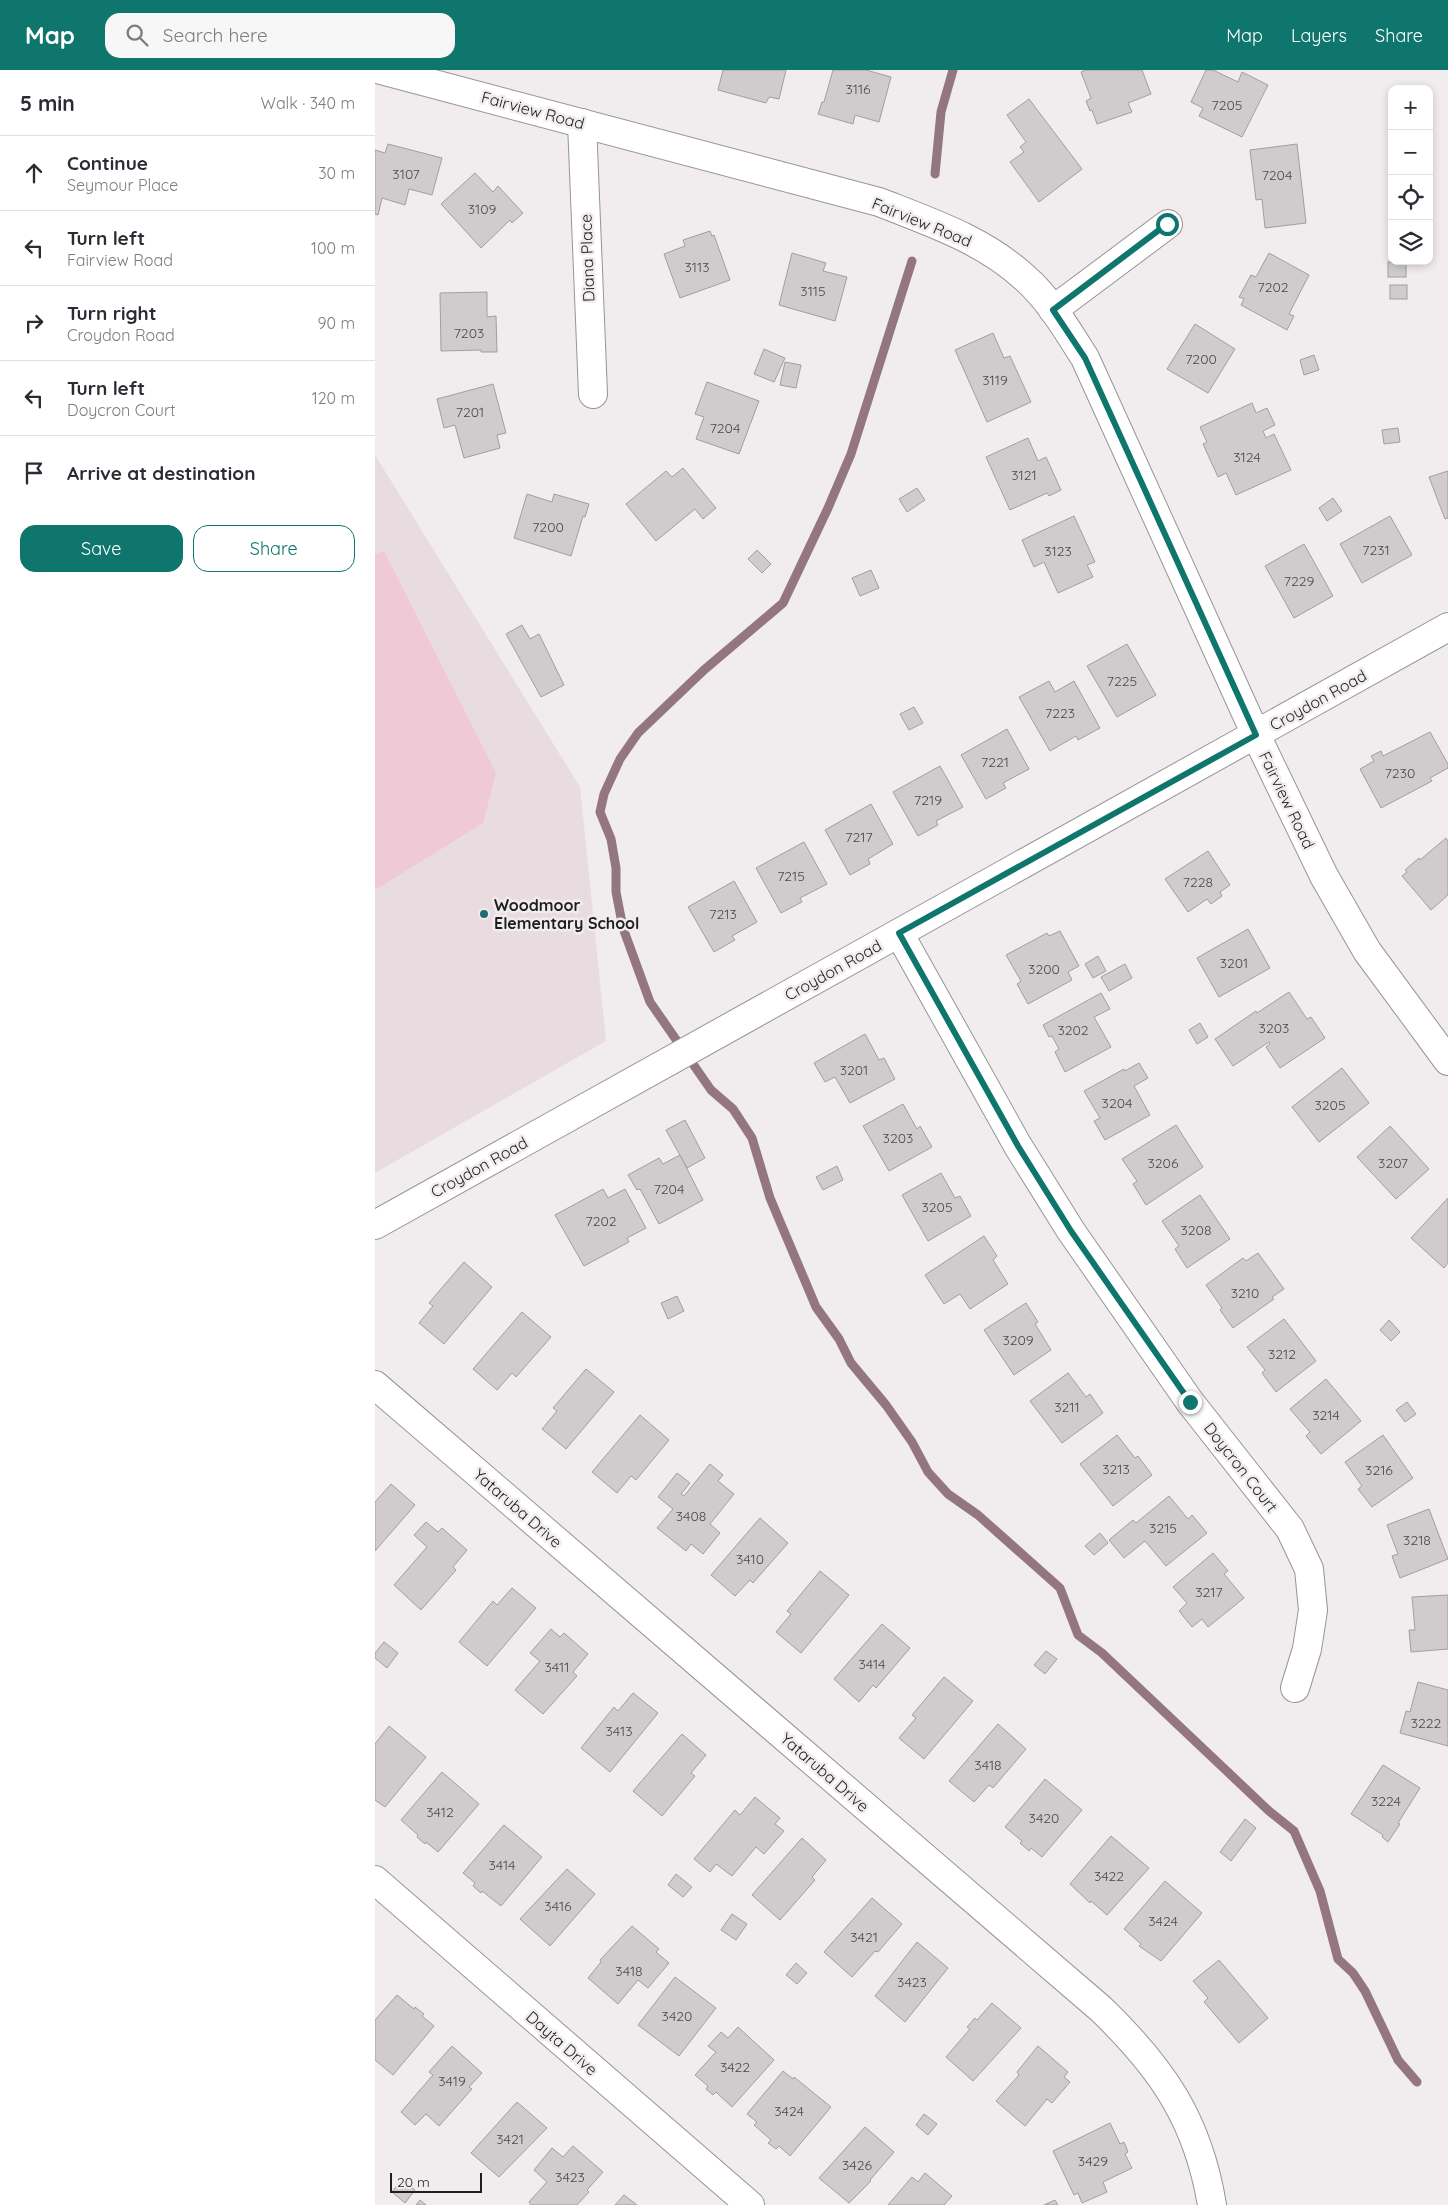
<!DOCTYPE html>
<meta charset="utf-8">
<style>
body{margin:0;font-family:Quicksand,sans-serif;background:#f7f7f7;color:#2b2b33}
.controls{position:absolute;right:15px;top:15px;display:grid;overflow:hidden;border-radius:10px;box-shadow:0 2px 8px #0003}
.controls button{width:45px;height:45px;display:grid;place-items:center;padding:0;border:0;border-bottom:1px solid #e1e1e2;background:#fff;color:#2b2b33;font:25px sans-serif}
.scale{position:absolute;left:15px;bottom:12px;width:92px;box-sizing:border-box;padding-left:5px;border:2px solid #1f1e1e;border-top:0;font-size:14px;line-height:18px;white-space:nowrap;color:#1f1e1e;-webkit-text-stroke:4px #f1ecee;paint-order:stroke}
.stop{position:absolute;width:15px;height:15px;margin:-11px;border:4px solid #0f766e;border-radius:50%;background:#fff}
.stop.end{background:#0f766e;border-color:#fff;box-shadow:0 1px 5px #0008}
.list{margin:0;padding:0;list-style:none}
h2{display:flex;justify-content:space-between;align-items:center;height:65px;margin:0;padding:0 20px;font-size:21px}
h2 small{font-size:16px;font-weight:400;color:#7c7c81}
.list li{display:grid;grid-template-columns:32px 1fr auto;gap:15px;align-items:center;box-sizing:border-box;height:75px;padding:0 20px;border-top:1px solid #e1e1e2}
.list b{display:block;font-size:19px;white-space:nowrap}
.list p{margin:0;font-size:16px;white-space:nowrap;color:#7c7c81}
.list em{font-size:16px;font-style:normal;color:#7c7c81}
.actions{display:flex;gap:10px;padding:15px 20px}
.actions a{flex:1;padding:11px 0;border:1px solid #0f766e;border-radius:15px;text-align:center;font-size:18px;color:#0f766e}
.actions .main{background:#0f766e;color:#fff}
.icon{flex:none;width:28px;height:28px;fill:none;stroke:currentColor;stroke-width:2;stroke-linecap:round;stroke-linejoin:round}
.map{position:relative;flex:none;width:1073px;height:2135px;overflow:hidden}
header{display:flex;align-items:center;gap:30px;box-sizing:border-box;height:70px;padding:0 25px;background:#0f766e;color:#fff}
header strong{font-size:24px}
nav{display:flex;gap:28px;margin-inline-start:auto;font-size:18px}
.search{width:350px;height:45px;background:#f7f7f7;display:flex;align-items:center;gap:12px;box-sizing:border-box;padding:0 18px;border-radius:15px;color:#7c7c81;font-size:19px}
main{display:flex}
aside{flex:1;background:#fff}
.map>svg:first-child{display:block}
.built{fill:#e8dce0}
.green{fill:#f0c9d7}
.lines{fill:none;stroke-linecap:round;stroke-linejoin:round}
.stream{stroke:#937681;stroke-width:9}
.building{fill:#d0cccd;stroke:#a29e9f}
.minor-casing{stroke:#989495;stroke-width:30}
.minor{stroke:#fff;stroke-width:28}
.route{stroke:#0f766e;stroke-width:6}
.poi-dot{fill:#216c73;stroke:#f1ecee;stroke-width:2}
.labels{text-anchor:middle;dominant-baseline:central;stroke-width:5;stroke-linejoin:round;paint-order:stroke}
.number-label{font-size:14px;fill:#4b4a4a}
.street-label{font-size:16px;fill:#1f1e1e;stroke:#f1ecee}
.poi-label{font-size:16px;font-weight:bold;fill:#1f1e1e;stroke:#f1ecee;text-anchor:start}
</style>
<header>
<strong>Map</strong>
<div class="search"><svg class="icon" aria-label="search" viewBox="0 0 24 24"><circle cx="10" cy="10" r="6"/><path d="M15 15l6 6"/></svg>Search here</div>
<nav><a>Map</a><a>Layers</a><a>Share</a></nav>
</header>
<main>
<aside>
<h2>5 min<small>Walk · 340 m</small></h2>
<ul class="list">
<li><svg class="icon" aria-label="ahead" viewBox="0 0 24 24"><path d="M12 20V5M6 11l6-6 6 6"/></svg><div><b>Continue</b><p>Seymour Place</p></div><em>30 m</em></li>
<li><svg class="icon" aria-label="left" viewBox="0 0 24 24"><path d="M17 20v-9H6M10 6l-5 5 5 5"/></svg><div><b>Turn left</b><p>Fairview Road</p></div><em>100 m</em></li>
<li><svg class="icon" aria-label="right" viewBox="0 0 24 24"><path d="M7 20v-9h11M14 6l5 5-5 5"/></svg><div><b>Turn right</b><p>Croydon Road</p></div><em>90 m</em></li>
<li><svg class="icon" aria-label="left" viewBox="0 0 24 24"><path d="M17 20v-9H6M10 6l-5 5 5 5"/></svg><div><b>Turn left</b><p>Doycron Court</p></div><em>120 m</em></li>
<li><svg class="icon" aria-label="arrive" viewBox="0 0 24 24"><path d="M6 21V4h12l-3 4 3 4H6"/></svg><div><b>Arrive at destination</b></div></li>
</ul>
<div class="actions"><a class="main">Save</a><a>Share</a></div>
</aside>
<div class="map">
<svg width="1073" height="2135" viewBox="0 0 1073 2135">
<rect width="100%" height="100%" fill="#f1ecee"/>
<path class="built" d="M0,385L205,717L231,971L0,1103Z"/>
<path class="green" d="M9,481L121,703L108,753L0,820V485Z"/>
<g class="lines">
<g class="stream">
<path d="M560,104L566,42L578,0"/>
<path d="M537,191L476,384L453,438L408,533L329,600L263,663L245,689L229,724L225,742L236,769L241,798V822L248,858L275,932L336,1020L358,1039L377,1068L395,1128L441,1237L464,1269L476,1293L511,1335L537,1372L553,1402L573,1424L603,1445L685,1518L703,1565L727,1583L894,1741L919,1761L945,1821L963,1889L978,1903L990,1921L1023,1990L1042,2012"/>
</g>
</g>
<g class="building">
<path d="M348,0H411L404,29L394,27L391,33L343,20Z"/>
<path d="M458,0H491L516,7L504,52L480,45L478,54L443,44L447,32H449Z"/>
<path d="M711,0H767L776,24L753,33L757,42L722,54L717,40L715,41L711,31L716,28L706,2Z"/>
<path d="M831,0H838L863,12L867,2L893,15L867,67L824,46L828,38L816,32Z"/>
<path d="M654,29L707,99L664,132L635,92L649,82L645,77L651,72L632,45Z"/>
<path d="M13,74L67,88L57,125L34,119L30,135L7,128L3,145L0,144V80L10,83Z"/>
<path d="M922,74L931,153L890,158L887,129L881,130L875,80Z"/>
<path d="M100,103L118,122L123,116L148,143L137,153L135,150L106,178L66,134Z"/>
<path d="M335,161L337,166L339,165L355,210L305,228L289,184L310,176L308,170Z"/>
<path d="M417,183L451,193L448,201L472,207L460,251L404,235Z"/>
<path d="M894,183L934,205L914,244L919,246L912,260L866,235L869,229L864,227L876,205L881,207Z"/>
<rect x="1013" y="192" width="18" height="15"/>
<rect x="1015" y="215" width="17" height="14"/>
<path d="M112,222V247L121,246L122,282H106V280L66,281L65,223Z"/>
<path d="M820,254L860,279L833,323L792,299Z"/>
<path d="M618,263L629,288L635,286L656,332L612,352L580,280Z"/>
<path d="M389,279L410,288L399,312L379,304Z"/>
<path d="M939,285L944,300L929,305L925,290Z"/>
<path d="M410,292L426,295L421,318L405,315Z"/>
<path d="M332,312L384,331L364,384L321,369L329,347L320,344Z"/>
<path d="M118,314L131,363L122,365L125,378L89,388L80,355L69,358L62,329Z"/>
<path d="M877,333L881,343L892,338L900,355L888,361L891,368L899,364L916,400L861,425L851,403L843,407L828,374L832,372L825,357Z"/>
<path d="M1023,358L1025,372L1009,374L1007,360Z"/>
<path d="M653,368L663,391L671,387L686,420L674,426L672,423L635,440L611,387Z"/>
<path d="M308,398L341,438L328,449L320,439L281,471L251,434L291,401L297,407Z"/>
<path d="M1073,401V448L1070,449L1054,407Z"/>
<path d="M542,418L550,430L532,442L524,429Z"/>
<path d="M152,424L177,432L179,424L214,434L210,447L208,446L196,486L139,468Z"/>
<path d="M958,428L967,441L952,451L944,438Z"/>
<path d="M699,446L720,492L712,495L718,507L683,523L669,492L659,497L647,470Z"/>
<path d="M1015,446L1037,485L987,513L965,474Z"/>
<path d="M929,474L958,526L919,548L890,496Z"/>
<path d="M382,480L396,494L387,503L373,489Z"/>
<path d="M496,500L504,518L485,526L477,508Z"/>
<path d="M147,555L155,569L164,564L189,615L166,627L131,564Z"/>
<path d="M752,574L781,625L742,647L712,596Z"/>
<path d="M674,611L680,622L699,611L725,658L703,670L701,666L675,681L644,627Z"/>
<path d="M539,637L548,653L534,660L525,644Z"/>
<path d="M632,659L654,699L628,713L631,718L611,729L586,685Z"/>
<path d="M1055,662L1073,694V698L1055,708L1057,711L1006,738L985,699L999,691L996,686L1006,681L1008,686Z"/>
<path d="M565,696L588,737L561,751L563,755L543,766L518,722Z"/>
<path d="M496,734L518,774L493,789L495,794L475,805L450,760Z"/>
<path d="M1071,768L1073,771V825L1056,840L1027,806L1032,802L1030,800L1044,788L1045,790Z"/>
<path d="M429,772L452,814L425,828L427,832L406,843L381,798Z"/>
<path d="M833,781L855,815L845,822L847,826L836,834L832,829L813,842L790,809Z"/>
<path d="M359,811L382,852L357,866L360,870L339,882L313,837Z"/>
<path d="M873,859L895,898L844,927L822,888Z"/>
<path d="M685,861L704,896L693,902L697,910L653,934L642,914L646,911L631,885L672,863L674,866Z"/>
<path d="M723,886L731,901L718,908L710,894Z"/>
<path d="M750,894L757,908L734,921L726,907Z"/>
<path d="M914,922L932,949L936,947L950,968L905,998L891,977L895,974L894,972L858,996L840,969L881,941L882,943Z"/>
<path d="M726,923L735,939L719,947L736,977L690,1002L680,982L684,979L677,966L674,967L668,955Z"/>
<path d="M825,953L833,967L822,974L814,960Z"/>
<path d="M490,964L504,990L509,988L520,1009L475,1033L460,1007L450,1012L439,993Z"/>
<path d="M764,993L773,1008L759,1016L775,1045L730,1070L719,1051L725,1048L709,1021L749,999L750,1001Z"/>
<path d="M967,998L994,1033L944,1072L917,1037Z"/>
<path d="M528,1034L542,1059L545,1056L557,1077L514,1101L488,1056Z"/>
<path d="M310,1050L330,1088L312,1098L291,1060Z"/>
<path d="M801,1055L828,1097L771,1135L758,1114L762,1111L747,1089Z"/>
<path d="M1015,1056L1054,1099L1021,1129L982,1087Z"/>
<path d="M305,1085L328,1130L284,1154L265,1119L262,1120L253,1105L284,1088L288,1094Z"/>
<path d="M462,1096L468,1110L448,1120L441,1107Z"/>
<path d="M566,1103L580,1128L585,1126L596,1146L553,1171L527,1125Z"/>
<path d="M228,1119L233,1128L250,1119L271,1158L252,1168L254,1172L209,1196L180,1145Z"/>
<path d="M825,1125L855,1169L812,1198L800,1179L804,1176L787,1151Z"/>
<path d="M1073,1128V1193L1069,1198L1036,1168Z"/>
<path d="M609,1166L622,1186L618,1190L633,1214L595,1239L585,1224L569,1234L550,1205Z"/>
<path d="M883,1183L909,1219L897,1227L899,1229L858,1258L845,1240L847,1238L831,1215L868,1188L871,1191Z"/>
<path d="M89,1192L117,1217L69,1274L44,1253L58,1236L54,1233Z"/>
<path d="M302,1226L309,1241L293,1249L286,1233Z"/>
<path d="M651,1233L663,1252L660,1254L676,1280L639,1305L609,1260Z"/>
<path d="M147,1242L176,1267L141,1307L137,1303L122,1320L98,1299Z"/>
<path d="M909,1249L941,1291L901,1322L887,1303L890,1300L872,1277Z"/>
<path d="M1014,1250L1025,1262L1016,1271L1005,1260Z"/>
<path d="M211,1299L239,1322L191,1379L167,1359L182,1341L178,1338Z"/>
<path d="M693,1303L711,1327L715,1324L728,1343L687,1373L655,1331Z"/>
<path d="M951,1309L986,1351L946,1384L931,1366L935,1362L915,1339Z"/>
<path d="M1032,1332L1041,1344L1030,1352L1021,1340Z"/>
<path d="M265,1345L294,1370L261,1410L256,1406L242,1423L217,1402Z"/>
<path d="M742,1365L760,1388L763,1386L777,1405L738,1436L705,1394Z"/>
<path d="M1008,1365L1038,1408L997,1437L983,1419L987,1416L970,1392Z"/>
<path d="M335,1394L348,1405L343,1411L359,1424L335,1454L345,1463L328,1484L316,1474L311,1481L282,1458L298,1439L283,1427L302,1403L315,1413L306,1424L309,1426Z"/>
<path d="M16,1414L40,1435L0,1481V1432Z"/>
<path d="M794,1426L813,1449L817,1445L832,1463L791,1496L770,1471L749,1488L734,1470L758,1450L761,1453Z"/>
<path d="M1054,1439L1073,1489L1025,1508L1017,1486L1023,1484L1012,1455Z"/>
<path d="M385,1448L413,1473L378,1513L375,1510L360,1526L336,1505Z"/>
<path d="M51,1452L63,1462L67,1458L92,1480L78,1497L81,1500L46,1540L19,1515L52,1477L39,1465Z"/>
<path d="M725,1463L733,1473L719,1485L710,1476Z"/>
<path d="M838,1483L853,1501L849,1504L869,1528L833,1557L827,1549L817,1557L804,1541L812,1533L798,1517Z"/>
<path d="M445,1501L474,1525L426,1583L401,1562L416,1544L412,1541Z"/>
<path d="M137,1518L161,1538L112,1596L84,1572L118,1531L122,1535Z"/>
<path d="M1073,1525V1579L1036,1582L1034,1560H1040L1037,1527Z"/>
<path d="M507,1554L535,1578L501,1618L498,1615L484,1632L459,1609Z"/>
<path d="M176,1559L185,1567L189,1563L213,1584L198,1602L202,1606L168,1644L140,1620L165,1591L155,1583Z"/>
<path d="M9,1572L23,1583L12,1598L0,1588V1583Z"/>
<path d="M671,1581L682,1589L670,1604L659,1595Z"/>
<path d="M569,1607L598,1631L549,1689L524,1668L541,1648L537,1645Z"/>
<path d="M1043,1612L1073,1620V1676L1025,1663L1031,1641L1035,1642Z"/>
<path d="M258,1623L283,1643L235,1702L206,1678L239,1637L243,1641Z"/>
<path d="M623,1654L651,1679L618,1718L614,1715L599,1732L574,1711Z"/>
<path d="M14,1656L51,1687L10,1737L0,1730V1674Z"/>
<path d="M307,1664L331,1685L316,1703L320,1706L287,1746L258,1721Z"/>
<path d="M1008,1695L1045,1718L1023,1753L1025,1754L1013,1772L1007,1767L1008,1765L976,1744Z"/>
<path d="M67,1702L104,1734L63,1782L51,1772L50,1774L42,1767L43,1765L26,1750Z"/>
<path d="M670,1709L707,1740L667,1787L656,1778L654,1781L645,1773L647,1771L630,1757Z"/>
<path d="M380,1727L405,1748L400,1754L409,1761L389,1784L381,1777L357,1806L341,1794L335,1802L319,1789L360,1740L365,1745Z"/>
<path d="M870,1749L881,1758L856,1791L845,1782Z"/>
<path d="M129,1755L167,1787L126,1836L107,1821L106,1823L98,1816L100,1813L88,1803Z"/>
<path d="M736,1766L774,1798L732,1845L716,1831L715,1833L695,1814Z"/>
<path d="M427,1768L451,1790L437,1807L440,1810L405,1850L377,1825Z"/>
<path d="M192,1799L220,1824L175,1876L145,1849Z"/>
<path d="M301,1804L317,1817L308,1827L293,1815Z"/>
<path d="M790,1811L827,1843L786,1891L764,1876L766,1874L749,1859Z"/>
<path d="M497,1828L527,1854L503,1882L500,1881L477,1907L449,1882Z"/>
<path d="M357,1844L372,1854L361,1870L346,1860Z"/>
<path d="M257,1856L284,1879L281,1882L294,1893L273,1918L263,1910L243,1934L213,1908L226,1892L225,1890Z"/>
<path d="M542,1872L573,1898L530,1952L500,1926Z"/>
<path d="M844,1890L893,1948L864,1973L829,1932L833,1928L818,1911Z"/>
<path d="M421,1893L432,1903L422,1914L411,1905Z"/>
<path d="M300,1907L341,1938L304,1986L263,1955Z"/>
<path d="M22,1925L39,1939L40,1937L49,1944L47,1946L59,1956L18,2005L0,1990V1950Z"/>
<path d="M617,1933L646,1958L598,2011L571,1987L595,1959L592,1957L600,1948L602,1950Z"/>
<path d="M363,1957L399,1990L357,2037L341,2022L338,2025L331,2019L333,2016L320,2005L341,1982L333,1976L346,1962L353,1968Z"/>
<path d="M77,1976L107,2003L94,2017L97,2019L64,2056L51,2044L40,2055L26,2042L58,2005L54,2002Z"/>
<path d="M663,1976L693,2002L689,2007L695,2012L677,2033L672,2029L650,2056L621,2031L644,2005L642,2002Z"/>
<path d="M408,2001L418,2009L419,2007L456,2037L415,2086L404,2076L401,2079L393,2073L396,2070L379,2055L382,2052L372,2044Z"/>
<path d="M142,2032L172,2058L124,2107L96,2083Z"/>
<path d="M549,2044L562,2054L553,2065L541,2055Z"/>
<path d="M735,2053L745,2074L749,2072L753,2082L750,2084L757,2098L728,2112L732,2122L707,2133L703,2123L699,2125L678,2081Z"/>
<path d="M490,2057L519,2082L495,2110L496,2111L474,2133L444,2108Z"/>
<path d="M198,2076L228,2102L212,2120L214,2122L202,2135H156L154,2132L172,2112L159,2100L177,2078L188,2087Z"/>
<path d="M550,2103L577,2126L569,2135H513L537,2107L543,2112Z"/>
<path d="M27,2109L40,2120L30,2133L17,2122Z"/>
<path d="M249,2125L262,2135H240Z"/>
<path d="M45,2130L51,2135H41Z"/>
<path d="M680,2130L683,2135H669Z"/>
</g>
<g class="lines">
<g class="minor-casing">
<g id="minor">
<path d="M6,0L504,132C555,152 609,170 650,208C675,230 692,260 710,288L881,665L949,806L992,881L1073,991"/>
<path d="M207,53L218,324"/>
<path d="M678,240L793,154"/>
<path d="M524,863L643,1076L696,1161L815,1332L915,1459L934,1499L938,1540L932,1579L920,1618"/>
<path d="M0,1155L1073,557"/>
<path d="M0,1315L726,1939C787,1998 823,2050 837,2135"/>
<path d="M0,1810L375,2135"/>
</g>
</g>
<use href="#minor" class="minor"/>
</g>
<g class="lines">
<path class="route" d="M792,154L678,240L710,288L881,665L524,863L643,1076L696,1161L815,1332"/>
</g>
<circle class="poi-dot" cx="109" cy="844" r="5"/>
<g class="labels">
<g class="number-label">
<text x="483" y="19">3116</text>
<text x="852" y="35">7205</text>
<text x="31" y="104">3107</text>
<text x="902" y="105">7204</text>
<text x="107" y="139">3109</text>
<text x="322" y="197">3113</text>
<text x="898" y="217">7202</text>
<text x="438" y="221">3115</text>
<text x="94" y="263">7203</text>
<text x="826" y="289">7200</text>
<text x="620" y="310">3119</text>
<text x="95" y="342">7201</text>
<text x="350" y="358">7204</text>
<text x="872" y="387">3124</text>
<text x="649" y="405">3121</text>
<text x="173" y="457">7200</text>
<text x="1001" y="480">7231</text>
<text x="683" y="481">3123</text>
<text x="924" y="511">7229</text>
<text x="747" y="611">7225</text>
<text x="685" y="643">7223</text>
<text x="620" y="692">7221</text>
<text x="1025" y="703">7230</text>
<text x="553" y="730">7219</text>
<text x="484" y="767">7217</text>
<text x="416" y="806">7215</text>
<text x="823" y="812">7228</text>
<text x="348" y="844">7213</text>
<text x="859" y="893">3201</text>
<text x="669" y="899">3200</text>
<text x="899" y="958">3203</text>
<text x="698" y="960">3202</text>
<text x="479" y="1000">3201</text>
<text x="742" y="1033">3204</text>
<text x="955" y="1035">3205</text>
<text x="523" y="1068">3203</text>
<text x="788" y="1093">3206</text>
<text x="1018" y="1093">3207</text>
<text x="294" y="1119">7204</text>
<text x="562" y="1137">3205</text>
<text x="226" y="1151">7202</text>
<text x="821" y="1160">3208</text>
<text x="870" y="1223">3210</text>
<text x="643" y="1270">3209</text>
<text x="907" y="1284">3212</text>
<text x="692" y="1337">3211</text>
<text x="951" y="1345">3214</text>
<text x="741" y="1399">3213</text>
<text x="1004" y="1400">3216</text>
<text x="316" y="1446">3408</text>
<text x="788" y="1458">3215</text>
<text x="1042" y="1470">3218</text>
<text x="375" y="1489">3410</text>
<text x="834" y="1522">3217</text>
<text x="497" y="1594">3414</text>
<text x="182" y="1597">3411</text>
<text x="1051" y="1653">3222</text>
<text x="244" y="1661">3413</text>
<text x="613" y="1695">3418</text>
<text x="1011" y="1731">3224</text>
<text x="65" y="1742">3412</text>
<text x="669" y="1748">3420</text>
<text x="127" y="1795">3414</text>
<text x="734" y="1806">3422</text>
<text x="183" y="1836">3416</text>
<text x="788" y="1851">3424</text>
<text x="489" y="1867">3421</text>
<text x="254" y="1901">3418</text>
<text x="537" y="1912">3423</text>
<text x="302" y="1946">3420</text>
<text x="360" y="1997">3422</text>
<text x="77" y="2011">3419</text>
<text x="414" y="2041">3424</text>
<text x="135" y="2069">3421</text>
<text x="718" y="2091">3429</text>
<text x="482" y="2095">3426</text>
<text x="195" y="2107">3423</text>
</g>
<g class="street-label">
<text transform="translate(158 40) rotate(15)">Fairview Road</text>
<text transform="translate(547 152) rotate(22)">Fairview Road</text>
<text transform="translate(212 188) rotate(-92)">Diana Place</text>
<text transform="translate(943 630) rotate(-29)">Croydon Road</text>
<text transform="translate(912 730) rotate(64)">Fairview Road</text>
<text transform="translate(458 900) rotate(-29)">Croydon Road</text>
<text transform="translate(104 1097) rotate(-29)">Croydon Road</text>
<text transform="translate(866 1397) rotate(52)">Doycron Court</text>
<text transform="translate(143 1438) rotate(41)">Yataruba Drive</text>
<text transform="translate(450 1702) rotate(41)">Yataruba Drive</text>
<text transform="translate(187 1973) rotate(41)">Dayta Drive</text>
</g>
<g class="poi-label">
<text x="119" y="835">Woodmoor<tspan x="119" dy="18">Elementary School</tspan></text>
</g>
</g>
</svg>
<div class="controls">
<button>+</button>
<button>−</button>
<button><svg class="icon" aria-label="locate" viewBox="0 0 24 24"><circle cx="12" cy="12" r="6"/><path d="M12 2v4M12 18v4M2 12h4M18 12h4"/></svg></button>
<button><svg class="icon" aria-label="layers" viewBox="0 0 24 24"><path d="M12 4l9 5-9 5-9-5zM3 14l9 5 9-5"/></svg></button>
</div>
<div class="scale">20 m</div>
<div class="stop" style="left:792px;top:154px"></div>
<div class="stop end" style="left:815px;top:1332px"></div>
</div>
</main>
